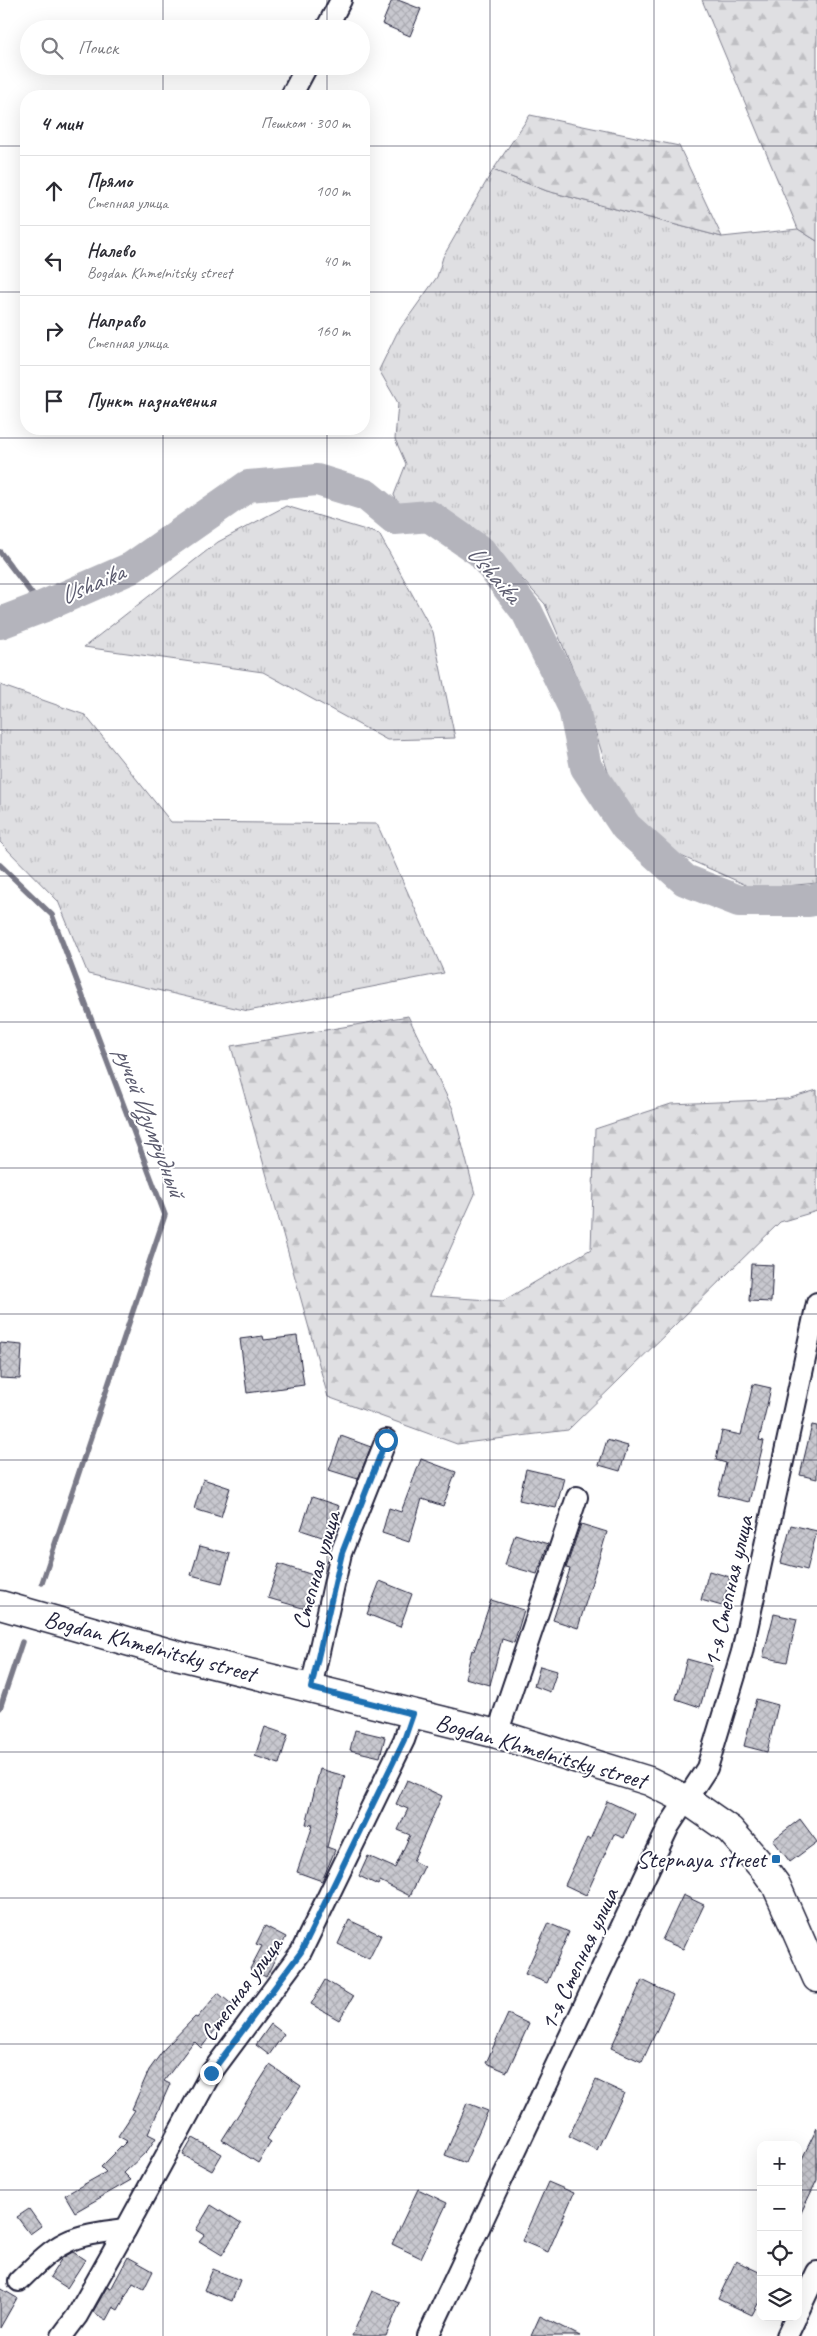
<!DOCTYPE html>
<html lang="ru">
<meta charset="utf-8">
<style>
body{margin:0;font-family:Caveat,sans-serif;background:#f2f2f3;color:#2b2b33}
.controls{position:absolute;right:15px;bottom:15px;display:grid;overflow:hidden;border-radius:10px;box-shadow:0 5px 20px #0002}
.controls button{width:45px;height:45px;display:grid;place-items:center;padding:0;border:0;border-bottom:1px solid #e1e1e2;background:#fff;color:#2b2b33;font:25px sans-serif}
.stop{position:absolute;width:15px;height:15px;margin:-11px;border:4px solid #1f6fb2;border-radius:50%;background:#fff}
.stop.end{background:#1f6fb2;border-color:#fff;box-shadow:0 1px 5px #0008}
.list{margin:0;padding:0;list-style:none}
h2{display:flex;justify-content:space-between;align-items:center;height:65px;margin:0;padding:0 20px;font-size:21px}
h2 small{font-size:16px;font-weight:400;color:#7c7c81}
.list li{display:grid;grid-template-columns:32px 1fr auto;gap:15px;align-items:center;box-sizing:border-box;height:70px;padding:0 20px;border-top:1px solid #e1e1e2}
.list b{display:block;font-size:19px;white-space:nowrap}
.list p{margin:0;font-size:16px;white-space:nowrap;color:#7c7c81}
.list em{font-size:16px;font-style:normal;color:#7c7c81}
.icon{flex:none;width:28px;height:28px;fill:none;stroke:currentColor;stroke-width:2;stroke-linecap:round;stroke-linejoin:round}
.map{position:relative;flex:none;width:817px;height:2336px;overflow:hidden}
.search{position:absolute;background:#fff;box-shadow:0 5px 20px #0002;left:20px;top:20px;width:350px;height:55px;display:flex;align-items:center;gap:12px;box-sizing:border-box;padding:0 18px;border-radius:28px;color:#7c7c81;font-size:19px}
.panel{position:absolute;background:#fff;box-shadow:0 5px 20px #0002;left:20px;top:90px;width:350px;height:345px;border-radius:20px}
.map>svg:first-child{display:block}
.grass{fill:url(#grass-tufts);stroke:#80808e}
.forest{fill:url(#forest-firs);stroke:#80808e}
.lines{fill:none;stroke-linecap:round;stroke-linejoin:round}
.stream{stroke:#7a7a88;stroke-width:5.5}
.river{stroke:#b4b4bc;stroke-width:32}
.building{fill:url(#building-cross-hatch);stroke:#22223b}
.street-casing{stroke:#22223b;stroke-width:24}
.secondary-casing{stroke:#22223b;stroke-width:31}
.street{stroke:#fff;stroke-width:20}
.secondary{stroke:#fff;stroke-width:28}
.route{stroke:#1f6fb2;stroke-width:6}
.grid{fill:none;stroke:#22223b;stroke-width:1;stroke-opacity:0.55}
.poi-dot{fill:#1f6fb2;stroke:#fff;stroke-width:2}
.labels{text-anchor:middle;dominant-baseline:central;stroke-width:4;stroke-linejoin:round;paint-order:stroke}
.street-label{font-size:24px;fill:#22223b;stroke:#fff}
.poi-label{font-size:24px;fill:#22223b;stroke:#fff;text-anchor:end}
.water-label{font-size:25px;font-style:italic;fill:#5c5c6f;stroke:#fff}
</style>
<div class="map">
<svg width="817" height="2336" viewBox="0 0 817 2336">
<defs>
<pattern id="grass-tufts" width="24" height="20" patternUnits="userSpaceOnUse" patternTransform="scale(1.25)"><rect width="24" height="20" fill="#dfdfe2"/><path d="M3 7l-1-3M5 7V3M7 7l1-3M15 17l-1-3M17 17v-4M19 17l1-3" fill="none" stroke="#bfbfc3"/></pattern>
<pattern id="forest-firs" width="22" height="20" patternUnits="userSpaceOnUse" patternTransform="scale(1.25)"><rect width="22" height="20" fill="#dfdfe2"/><path d="M5 1l3.5 6h-7zM16 11l3.5 6h-7z" fill="#bfbfc3"/></pattern>
<pattern id="building-cross-hatch" width="8" height="8" patternUnits="userSpaceOnUse" patternTransform="scale(1.25)"><rect width="8" height="8" fill="#c8c8cf"/><path d="M0 0l8 8M0 8l8-8" fill="none" stroke="#acacb3"/></pattern>
</defs>
<rect width="100%" height="100%" fill="#fff"/>
<filter id="ink" filterUnits="userSpaceOnUse"><feTurbulence type="fractalNoise" baseFrequency=".02" numOctaves="2"/><feDisplacementMap in="SourceGraphic" scale="10" xChannelSelector="R" yChannelSelector="G"/><feConvolveMatrix kernelMatrix="1 2 1 2 8 2 1 2 1" color-interpolation-filters="sRGB"/></filter>
<g filter="url(#ink)">
<g class="grass">
<path d="M493,170L547,191L722,237L798,229L817,241V883L755,889L681,856L647,832L614,791L583,693L545,604L488,542L442,506L401,510L394,495L406,464L395,439L398,403L379,370L397,333L437,277L443,257Z"/>
<path d="M286,506L379,534L433,632L455,738L387,740L263,672L84,647L218,542Z"/>
<path d="M0,685L85,715L171,822L377,824L444,973L248,1011L88,974L58,901L0,842Z"/>
</g>
<g class="forest">
<path d="M702,0H817V241L798,229Z"/>
<path d="M530,115L679,146L722,237L547,191L493,170Z"/>
<path d="M408,1016L453,1109L475,1194L429,1296L503,1301L591,1249L595,1129L671,1104L787,1099L817,1090V1211L780,1222L568,1430L457,1444L328,1397L231,1046Z"/>
</g>
<g class="lines">
<g class="stream">
<path d="M0,552L42,607"/>
<path d="M0,865L52,915L165,1215L42,1583"/>
<path d="M0,1708L22,1642"/>
</g>
<path class="river" d="M0,623L42,607L131,568L248,486L317,480L366,495L395,519L429,516L481,552L527,612L574,708L586,767L626,827L685,880L739,901H809L817,899"/>
</g>
<g class="building">
<path d="M392,0H398L421,9L410,36L382,24Z"/>
<path d="M751,1264L773,1265L771,1302L749,1301Z"/>
<path d="M263,1336L264,1340L297,1336L304,1385L247,1393L240,1339Z"/>
<path d="M0,1343L22,1345L20,1379L0,1378Z"/>
<path d="M753,1384L771,1388L759,1440L764,1441L749,1502L718,1495L726,1463L716,1460L722,1431L741,1435Z"/>
<path d="M812,1425L817,1426V1479L800,1475Z"/>
<path d="M341,1436L371,1447L358,1479L329,1470Z"/>
<path d="M607,1440L628,1446L620,1471L599,1465Z"/>
<path d="M421,1459L456,1472L443,1506L422,1499L409,1542L382,1533L389,1508L401,1512Z"/>
<path d="M526,1469L564,1478L556,1508L519,1500Z"/>
<path d="M203,1479L230,1488L221,1517L194,1509Z"/>
<path d="M312,1497L339,1506L328,1539L301,1530Z"/>
<path d="M581,1524L607,1532L578,1628L553,1620L570,1569L566,1568Z"/>
<path d="M791,1525L817,1531L807,1570L781,1563Z"/>
<path d="M515,1534L548,1544L537,1574L505,1565Z"/>
<path d="M200,1546L230,1554L222,1583L191,1575Z"/>
<path d="M279,1564L316,1576L306,1609L268,1598Z"/>
<path d="M709,1571L730,1577L722,1606L701,1600Z"/>
<path d="M380,1581L412,1594L400,1627L367,1614Z"/>
<path d="M491,1600L524,1610L514,1643L502,1639L490,1685L465,1678L472,1650L474,1651Z"/>
<path d="M774,1614L797,1619L787,1662L763,1657Z"/>
<path d="M687,1659L712,1666L700,1707L676,1699Z"/>
<path d="M540,1666L557,1671L550,1692L534,1686Z"/>
<path d="M756,1699L778,1705L767,1752L744,1746Z"/>
<path d="M265,1727L288,1735L279,1764L255,1756Z"/>
<path d="M355,1730L385,1737L380,1757L350,1750Z"/>
<path d="M320,1769L345,1776L327,1847L335,1850L322,1881L297,1872L313,1825L306,1824Z"/>
<path d="M407,1780L442,1796L413,1861L424,1867L410,1896L380,1881L378,1885L359,1876L368,1856L395,1868L410,1835L398,1830L408,1809L396,1804Z"/>
<path d="M607,1801L635,1814L624,1838L614,1834L586,1895L565,1885L587,1838L590,1840Z"/>
<path d="M800,1819L817,1842L790,1862L773,1840Z"/>
<path d="M683,1895L704,1905L683,1949L662,1940Z"/>
<path d="M349,1920L381,1935L369,1959L338,1944Z"/>
<path d="M548,1923L569,1932L547,1983L525,1974Z"/>
<path d="M265,1926L286,1937L266,1977L250,1969L262,1946L256,1944Z"/>
<path d="M325,1980L353,1997L339,2020L311,2004Z"/>
<path d="M642,1980L673,1995L642,2062L611,2048Z"/>
<path d="M218,1993L234,2006L201,2048L194,2041L164,2081L170,2084L148,2134L156,2138L147,2151L124,2173L131,2180L75,2212L65,2195L106,2172L101,2167L127,2141L118,2136L135,2110L132,2109L149,2070L165,2048L195,2017L197,2018Z"/>
<path d="M508,2014L529,2024L507,2072L486,2063Z"/>
<path d="M271,2024L284,2034L269,2055L256,2045Z"/>
<path d="M270,2065L301,2086L267,2139L271,2142L258,2163L222,2140Z"/>
<path d="M596,2080L624,2093L597,2150L569,2136Z"/>
<path d="M467,2103L488,2111L465,2163L445,2155Z"/>
<path d="M817,2128V2180L798,2219V2167Z"/>
<path d="M193,2138L222,2154L212,2171L183,2155Z"/>
<path d="M548,2182L574,2193L548,2252L522,2241Z"/>
<path d="M418,2189L447,2203L421,2258L392,2244Z"/>
<path d="M211,2205L241,2224L222,2255L199,2241L204,2235L196,2230Z"/>
<path d="M29,2209L41,2226L30,2234L17,2217Z"/>
<path d="M73,2252L85,2260L67,2288L50,2277L62,2258Z"/>
<path d="M128,2257L153,2271L144,2289L133,2283L118,2310L113,2307L106,2320L93,2312L107,2287L111,2289Z"/>
<path d="M736,2261L761,2273V2298L752,2315L718,2299Z"/>
<path d="M213,2269L240,2280L232,2301L204,2290Z"/>
<path d="M0,2288L17,2298L0,2328Z"/>
<path d="M372,2291L400,2303L386,2336H352Z"/>
<path d="M540,2316L580,2336H531Z"/>
</g>
<g class="lines">
<g class="street-casing">
<g id="street">
<path d="M326,29L341,0"/>
<path d="M291,96L307,66"/>
<path d="M311,1688L341,1553L386,1440"/>
<path d="M497,1734L577,1497"/>
<path d="M19,2281C60,2240 68,2236 126,2229"/>
<path d="M798,2312L817,2272"/>
<path d="M62,2336L77,2316L126,2229L211,2073L301,1952L404,1740L413,1714"/>
<path d="M428,2336L669,1826L707,1768L742,1652L817,1303"/>
<path d="M787,2336L796,2317"/>
</g>
</g>
<g class="secondary-casing">
<path id="secondary" d="M0,1605L180,1656L497,1734L649,1781L687,1800L730,1830L765,1870L776,1885L817,1978"/>
</g>
<use href="#street" class="street"/>
<use href="#secondary" class="secondary"/>
</g>
</g>
<g class="lines" filter="url(#ink)">
<path class="route" d="M211,2073L301,1952L404,1740L413,1714L311,1688L342,1553L386,1440"/>
</g>
<path class="grid" d="M163,0V29M327,0V29M490,0V2336M654,0V2336M163,66V96M327,66V96M0,146H26M364,146H817M0,292H26M364,292H817M163,429V2336M327,429V2336M0,438H817M0,584H817M0,730H817M0,876H817M0,1022H817M0,1168H817M0,1314H817M0,1460H817M0,1606H817M0,1752H817M0,1898H817M0,2044H817M0,2190H761M798,2190H817"/>
<rect class="poi-dot" x="771" y="1854" width="10" height="10" rx="2.5"/>
<g class="labels">
<g class="street-label">
<text transform="translate(316 1570) rotate(-74)">Степная улица</text>
<text transform="translate(728 1591) rotate(-77)">1-я Степная улица</text>
<text transform="translate(150 1646) rotate(15)">Bogdan Khmelnitsky street</text>
<text transform="translate(541 1751) rotate(16)">Bogdan Khmelnitsky street</text>
<text transform="translate(579 1959) rotate(-65)">1-я Степная улица</text>
<text transform="translate(241 1989) rotate(-54)">Степная улица</text>
</g>
<g class="poi-label">
<text x="766" y="1859">Stepnaya street</text>
</g>
<g class="water-label">
<text transform="translate(494 574) rotate(49)">Ushaika</text>
<text transform="translate(92 584) rotate(-23)">Ushaika</text>
<text transform="translate(150 1122) rotate(69)">ручей Изумрудный</text>
</g>
</g>
</svg>
<div class="controls">
<button>+</button>
<button>−</button>
<button><svg class="icon" aria-label="locate" viewBox="0 0 24 24"><circle cx="12" cy="12" r="6"/><path d="M12 2v4M12 18v4M2 12h4M18 12h4"/></svg></button>
<button><svg class="icon" aria-label="layers" viewBox="0 0 24 24"><path d="M12 4l9 5-9 5-9-5zM3 14l9 5 9-5"/></svg></button>
</div>
<div class="stop" style="left:386px;top:1440px"></div>
<div class="stop end" style="left:211px;top:2073px"></div>
<div class="search"><svg class="icon" aria-label="search" viewBox="0 0 24 24"><circle cx="10" cy="10" r="6"/><path d="M15 15l6 6"/></svg>Поиск</div>
<section class="panel">
<h2>4 мин<small>Пешком · 300 m</small></h2>
<ul class="list">
<li><svg class="icon" aria-label="ahead" viewBox="0 0 24 24"><path d="M12 20V5M6 11l6-6 6 6"/></svg><div><b>Прямо</b><p>Степная улица</p></div><em>100 m</em></li>
<li><svg class="icon" aria-label="left" viewBox="0 0 24 24"><path d="M17 20v-9H6M10 6l-5 5 5 5"/></svg><div><b>Налево</b><p>Bogdan Khmelnitsky street</p></div><em>40 m</em></li>
<li><svg class="icon" aria-label="right" viewBox="0 0 24 24"><path d="M7 20v-9h11M14 6l5 5-5 5"/></svg><div><b>Направо</b><p>Степная улица</p></div><em>160 m</em></li>
<li><svg class="icon" aria-label="arrive" viewBox="0 0 24 24"><path d="M6 21V4h12l-3 4 3 4H6"/></svg><div><b>Пункт назначения</b></div></li>
</ul>
</section>
</div>
